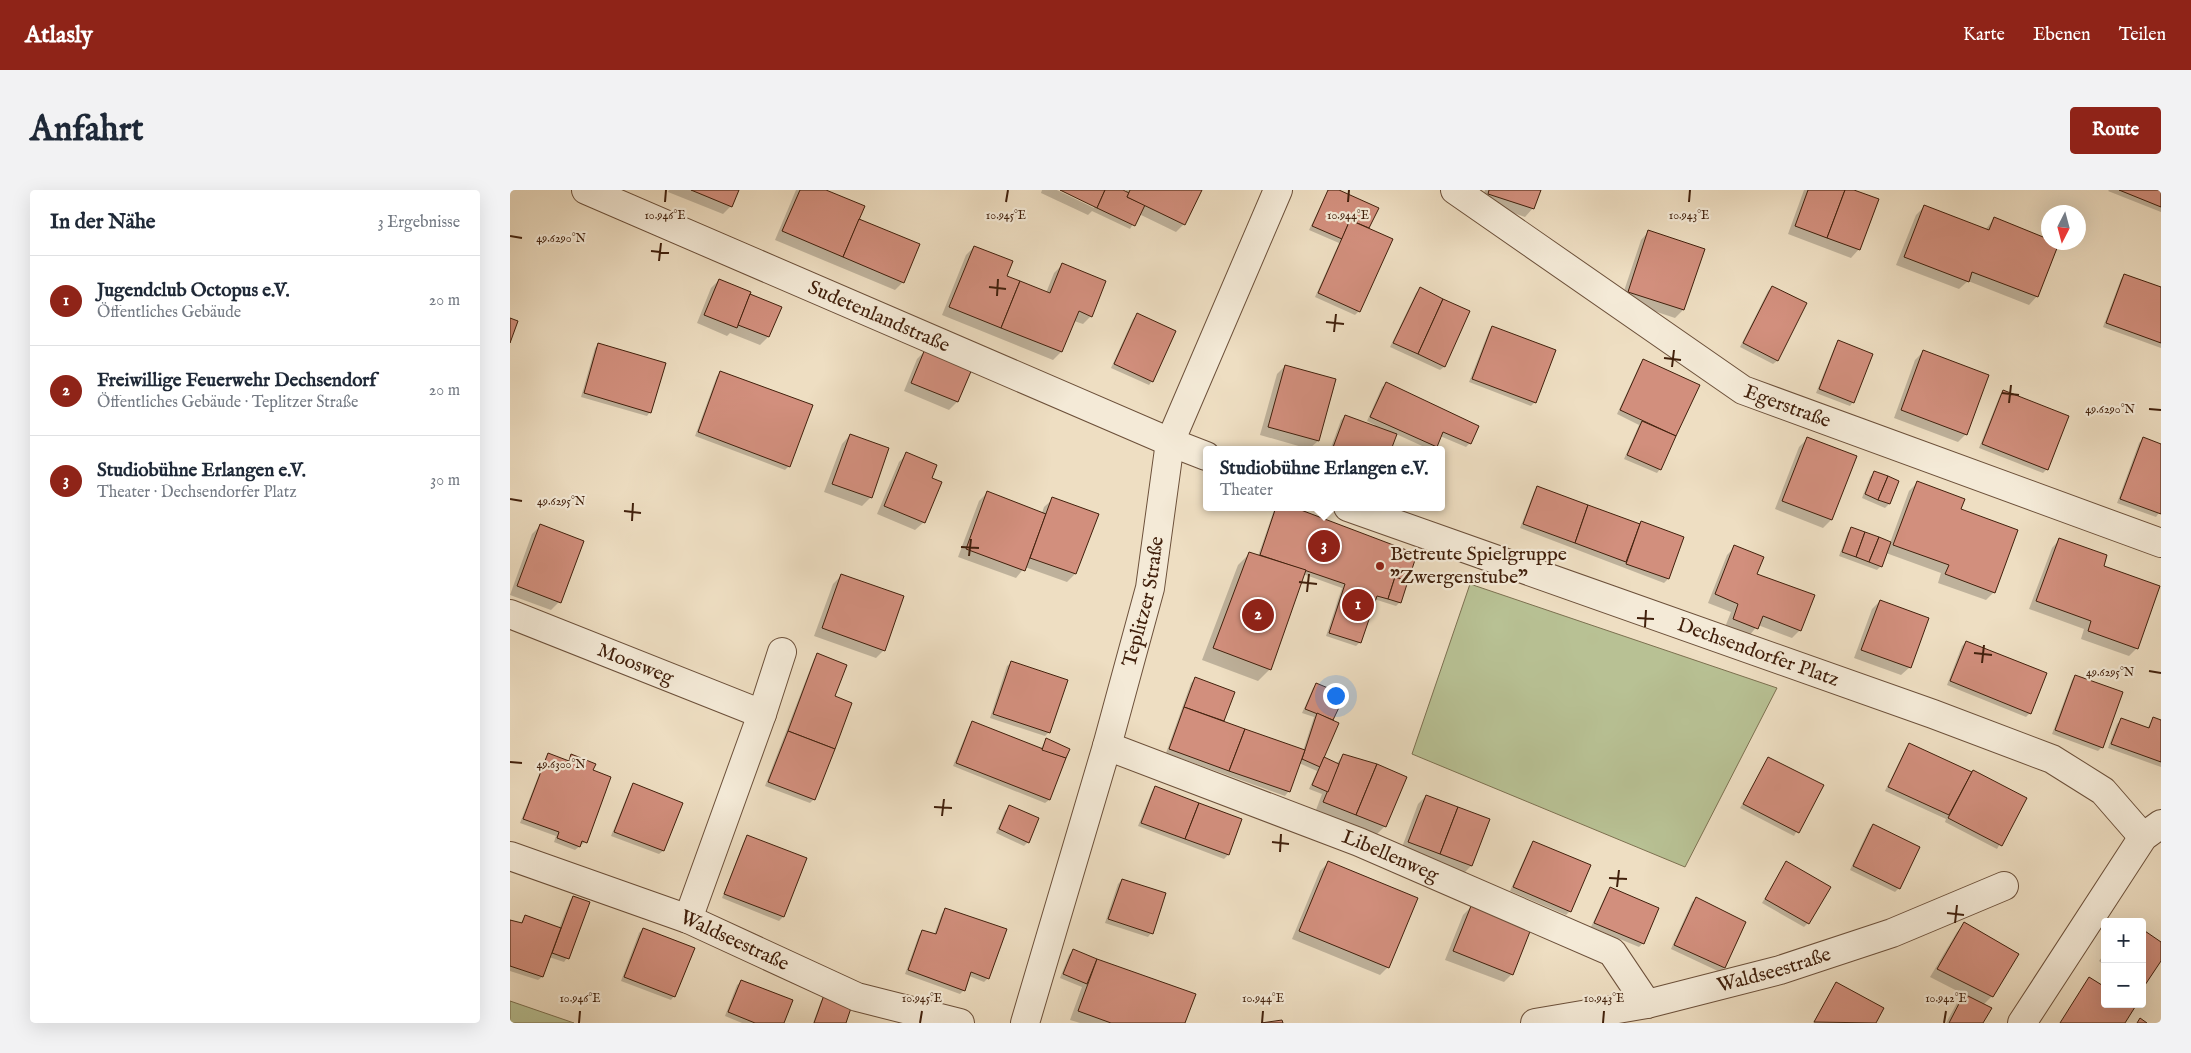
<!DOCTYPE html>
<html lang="de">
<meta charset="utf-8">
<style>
body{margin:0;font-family:"IM FELL English",serif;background:#f2f2f3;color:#1f2937}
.controls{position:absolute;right:15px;bottom:15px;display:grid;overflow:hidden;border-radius:5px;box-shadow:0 5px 20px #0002}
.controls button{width:45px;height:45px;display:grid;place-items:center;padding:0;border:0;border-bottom:1px solid #e0e1e3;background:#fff;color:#1f2937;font:25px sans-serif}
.compass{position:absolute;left:1531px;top:15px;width:45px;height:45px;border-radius:50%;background:#fff;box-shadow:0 5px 20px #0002;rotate:186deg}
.you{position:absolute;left:825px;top:505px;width:18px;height:18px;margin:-12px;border:4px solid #fff;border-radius:50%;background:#1a73e8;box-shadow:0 0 0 8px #1a73e833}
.badge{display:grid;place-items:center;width:32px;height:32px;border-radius:50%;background:#8f2418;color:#fff;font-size:16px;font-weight:700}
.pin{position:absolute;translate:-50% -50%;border:2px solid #fff;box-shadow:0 1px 5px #0006}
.popup{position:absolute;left:693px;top:256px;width:242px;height:65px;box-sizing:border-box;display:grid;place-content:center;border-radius:5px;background:#fff;filter:drop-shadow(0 1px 4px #0005);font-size:16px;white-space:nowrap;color:#747a83}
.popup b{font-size:19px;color:#1f2937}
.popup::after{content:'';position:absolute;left:50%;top:100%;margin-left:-10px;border:10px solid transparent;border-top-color:#fff}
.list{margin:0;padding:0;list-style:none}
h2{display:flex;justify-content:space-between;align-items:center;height:65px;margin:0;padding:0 20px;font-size:21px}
h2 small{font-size:16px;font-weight:400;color:#747a83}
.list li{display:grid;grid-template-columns:32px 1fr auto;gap:15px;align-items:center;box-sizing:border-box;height:90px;padding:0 20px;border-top:1px solid #e0e1e3}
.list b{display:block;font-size:19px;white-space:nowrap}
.list p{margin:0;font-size:16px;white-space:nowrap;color:#747a83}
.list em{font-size:16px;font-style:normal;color:#747a83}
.map{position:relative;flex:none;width:1651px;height:833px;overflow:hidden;border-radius:5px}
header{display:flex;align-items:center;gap:30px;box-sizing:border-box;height:70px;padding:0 25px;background:#8f2418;color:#fff}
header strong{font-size:24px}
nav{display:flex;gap:28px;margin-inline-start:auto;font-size:18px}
.intro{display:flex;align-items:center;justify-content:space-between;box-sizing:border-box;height:120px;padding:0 30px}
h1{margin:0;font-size:35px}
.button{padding:12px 22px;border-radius:5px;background:#8f2418;color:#fff;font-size:18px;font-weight:700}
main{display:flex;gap:30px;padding:0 30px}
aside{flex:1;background:#fff;border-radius:5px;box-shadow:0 5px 20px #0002}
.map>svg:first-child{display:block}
.green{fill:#b8c194;stroke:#7c7050}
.shadow{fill:#0003}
.building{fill:#d28f7d;stroke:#41200c}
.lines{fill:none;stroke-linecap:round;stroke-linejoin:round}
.street-casing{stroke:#6c503a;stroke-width:30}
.street{stroke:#f4ead7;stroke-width:28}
.ticks{fill:none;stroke:#41200c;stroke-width:2}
.poi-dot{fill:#8f2418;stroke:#f4ead7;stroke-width:2}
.labels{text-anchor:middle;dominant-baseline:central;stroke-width:4.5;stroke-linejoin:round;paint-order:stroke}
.street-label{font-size:20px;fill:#41200c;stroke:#f4ead7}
.poi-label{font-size:20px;fill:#41200c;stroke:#f4ead7;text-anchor:start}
.ticks-label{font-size:12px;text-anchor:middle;fill:#41200c;stroke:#f4ead7;stroke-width:4.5;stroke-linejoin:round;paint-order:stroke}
</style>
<header>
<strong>Atlasly</strong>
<nav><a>Karte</a><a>Ebenen</a><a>Teilen</a></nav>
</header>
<div class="intro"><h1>Anfahrt</h1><a class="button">Route</a></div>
<main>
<aside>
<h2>In der Nähe<small>3 Ergebnisse</small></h2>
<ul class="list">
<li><span class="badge">1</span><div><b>Jugendclub Octopus e.V.</b><p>Öffentliches Gebäude</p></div><em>20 m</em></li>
<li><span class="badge">2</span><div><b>Freiwillige Feuerwehr Dechsendorf</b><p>Öffentliches Gebäude · Teplitzer Straße</p></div><em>20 m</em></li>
<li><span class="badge">3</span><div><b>Studiobühne Erlangen e.V.</b><p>Theater · Dechsendorfer Platz</p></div><em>30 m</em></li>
</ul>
</aside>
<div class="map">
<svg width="1651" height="833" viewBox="0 0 1651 833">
<rect width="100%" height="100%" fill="#eedec2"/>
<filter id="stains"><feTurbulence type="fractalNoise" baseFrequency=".004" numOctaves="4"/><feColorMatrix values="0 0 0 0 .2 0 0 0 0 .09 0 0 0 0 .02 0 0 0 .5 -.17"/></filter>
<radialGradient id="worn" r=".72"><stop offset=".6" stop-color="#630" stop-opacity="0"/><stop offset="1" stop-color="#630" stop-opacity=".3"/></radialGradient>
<g class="green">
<path d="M960,394L1267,498L1175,677L902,564Z"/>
<path d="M0,811L64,833H0Z"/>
</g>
<g class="shadow">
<path d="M159,0H228L221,16L213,24L158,2Z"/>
<path d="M286,0H313L393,92L385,100L265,50Z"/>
<path d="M532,0H547L584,18V15L553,0H610L615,2L616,0H691L674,34L666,42L629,24L620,39L582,21L578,25L531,3Z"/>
<path d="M818,0H826L867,19L858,39L849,121L845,125L805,107L829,53L799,40Z"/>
<path d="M975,0H1029L1023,18L1015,27L971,12Z"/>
<path d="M1294,0H1341L1349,59L1341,68L1278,44Z"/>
<path d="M1599,0H1651V22L1598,1Z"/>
<path d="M1414,17L1475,40L1484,29L1538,50V52L1547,53L1527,106L1519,115L1458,91L1449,99L1386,75L1406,25Z"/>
<path d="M1139,41L1193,59L1173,120L1165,128L1111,110L1131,50Z"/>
<path d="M464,57L495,86L536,103L544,83L553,74L581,126L573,134L564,131L551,162L543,170L432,125L456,65Z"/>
<path d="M1615,85L1651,98V158L1593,137L1611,89Z"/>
<path d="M209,90L270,117L258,147L250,155L220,143L217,146L187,133L201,98Z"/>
<path d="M1262,97L1267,171L1263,174L1230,157L1258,101Z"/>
<path d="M910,99L958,121L934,177L930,180L880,157L906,103Z"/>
<path d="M627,125L642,191L639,195L601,178L623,129Z"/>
<path d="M982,137L1025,212L1021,216L959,192L979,141Z"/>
<path d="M1328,152L1343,212L1340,216L1306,203L1325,156Z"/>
<path d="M89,154L140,222L137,226L71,207L85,158Z"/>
<path d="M415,161L460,179L447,212L439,220L394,201L407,169Z"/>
<path d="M1413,162L1456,244L1448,252L1384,228L1405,170Z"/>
<path d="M1134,170L1188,196L1150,279L1147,283L1114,269L1129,235L1107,224L1130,174Z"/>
<path d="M775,176L825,190L808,251L799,259L750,245L767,184Z"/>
<path d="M211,182L279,276L275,280L185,246L207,186Z"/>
<path d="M876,194L960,253L956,257L930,246L926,256L921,260L886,244L880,260H820L831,230L835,226L864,236L865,235L857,231L872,197Z"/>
<path d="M1494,201L1537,279L1533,283L1469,258L1490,205Z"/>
<path d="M340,245L378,259L360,308L352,316L314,302L332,254Z"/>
<path d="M1298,248L1346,267L1321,330L1313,338L1265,319L1289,257Z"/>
<path d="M1633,249L1651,255V320L1646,327L1607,313L1629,253Z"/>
<path d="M397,264L420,289L414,332L405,340L367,324L389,272Z"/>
<path d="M1364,283L1388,292L1379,314L1375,318L1352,308L1360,287Z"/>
<path d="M1407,293L1449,320L1484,402L1476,410L1428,393L1431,383L1376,363L1371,376L1367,380L1329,366L1338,342L1342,339L1380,353L1399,301Z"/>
<path d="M1027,298L1129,335L1172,348L1158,389L1154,393L1010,338L1024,302Z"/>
<path d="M477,303L532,323L534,317L543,309L587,325L565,384L557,392L515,377L506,388L448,367L469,311Z"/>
<path d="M765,317H779L905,365L889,413L886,416L864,409L849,453L846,456L816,446L832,398L793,384L760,479L748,491L692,470L728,375L740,363L748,366Z"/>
<path d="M30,336L49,412L41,420L0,405L22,344Z"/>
<path d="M1550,349L1592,377L1627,458L1619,466L1571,449L1574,439L1519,419L1542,358Z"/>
<path d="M1225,357L1290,440L1282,448L1248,435L1239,446L1215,437L1221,422L1198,413L1217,365Z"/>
<path d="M331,386L374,460L366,468L304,446L323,394Z"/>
<path d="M1370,411L1400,477L1391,485L1344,468L1362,419Z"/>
<path d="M1456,452L1520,523L1516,527L1437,495L1452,456Z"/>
<path d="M308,465L323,506L304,609L300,613L255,596L304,469Z"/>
<path d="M501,473L539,542L535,546L480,528L497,476Z"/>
<path d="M1565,486L1592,557L1588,561L1542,544L1562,490Z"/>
<path d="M685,489L723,503L713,532L793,561L804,527L792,523L803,498L807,494L833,505L822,530L813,568L826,574L833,566L895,588L875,636L866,645L806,620L812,604L799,599L807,581L789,573L778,602L775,606L656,563L681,493Z"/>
<path d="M1643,528L1651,531V577L1598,558L1607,534L1611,530L1637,539Z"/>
<path d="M463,533L530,560L536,550L559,560L539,610L535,613L443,576L459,537Z"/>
<path d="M1399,554L1516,608L1487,659L1435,632L1436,629L1375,601L1396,558Z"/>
<path d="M38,565L57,572L62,566L82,581L75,652L65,660L44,652L46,646L10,633L35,569Z"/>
<path d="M1259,568L1312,596L1284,646L1230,618Z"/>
<path d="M123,595L153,661L149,664L101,646L120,599Z"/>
<path d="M645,598L731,630L718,665L714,669L628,636L642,601Z"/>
<path d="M916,606L961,676L953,684L891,660L908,614Z"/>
<path d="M499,617L518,652L514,656L486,643L495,621Z"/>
<path d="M1363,635L1389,698L1385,702L1340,680L1359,639Z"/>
<path d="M238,647L296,669L273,727L269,731L212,708L234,651Z"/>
<path d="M1024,652L1060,721L1056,725L1000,701L1020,656Z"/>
<path d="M818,673L878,777L870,785L782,749L810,681Z"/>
<path d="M1273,677L1298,733L1294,737L1252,713Z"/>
<path d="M612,690L641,743L638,747L595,733L608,694Z"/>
<path d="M1100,698L1148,719L1133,753L1129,757L1081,737L1097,702Z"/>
<path d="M63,707L57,768L54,772L39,767L32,787L28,790L0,781V731L10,734L15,727L49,738L60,711Z"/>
<path d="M1186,709L1234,733L1214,778L1210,782L1161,759L1182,712Z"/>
<path d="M961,717L1002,784L994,792L935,770L953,725Z"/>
<path d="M436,719L478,788L474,792L459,786L454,800L450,804L395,784L409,745L413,741L424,745L432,723Z"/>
<path d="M1455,734L1482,806L1473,815L1472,833H1436L1447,813L1455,805L1420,787L1447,742Z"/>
<path d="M133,739L164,806L161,810L111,791L129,743Z"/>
<path d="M563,761L684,805L674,833H570L560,830L572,797L550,788L559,765Z"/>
<path d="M1595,763V775L1589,771Z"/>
<path d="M231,792L272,833H232L215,826L227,795Z"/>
<path d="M1326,794L1372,819L1365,833H1303Z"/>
<path d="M315,807L335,833H303L311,811Z"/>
</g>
<g class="building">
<path d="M181,0H229L222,17Z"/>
<path d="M290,0H316L355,16L333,67L272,41Z"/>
<path d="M550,0H595L587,18Z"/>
<path d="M595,0H613L619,3L617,7L635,15L625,36L587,18Z"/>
<path d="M620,0H692L675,35L617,7Z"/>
<path d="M818,0H829L869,18L859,38L840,30L832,49L802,36Z"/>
<path d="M979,0H1031L1024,19L978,4Z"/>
<path d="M1298,0H1335L1317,48L1285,36Z"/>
<path d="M1335,0H1344L1369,9L1350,60L1317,48Z"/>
<path d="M1609,0H1651V17Z"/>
<path d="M1414,15L1479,40L1484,27L1538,49V52L1549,53L1528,107L1462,82L1459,92L1394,67Z"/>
<path d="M349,29L410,54L394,93L333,67Z"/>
<path d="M840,30L883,49L850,122L808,103Z"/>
<path d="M1138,40L1195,59L1174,120L1118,102Z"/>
<path d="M464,56L503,71L497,86L510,91L491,138L439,117Z"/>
<path d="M552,73L596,91L582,127L569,121L552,162L491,138L510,91L540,103Z"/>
<path d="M1614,84L1651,97V153L1596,133Z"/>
<path d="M209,89L241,102L227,138L194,125Z"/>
<path d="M1262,96L1297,113L1268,171L1233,153Z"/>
<path d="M910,97L933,109L908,164L883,153Z"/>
<path d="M240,104L272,117L259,147L228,135Z"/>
<path d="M933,109L960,121L935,177L908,164Z"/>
<path d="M627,123L666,141L643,192L604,174Z"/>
<path d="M0,128L8,131L0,153Z"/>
<path d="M982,136L1046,160L1026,213L962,189Z"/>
<path d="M1328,150L1363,164L1344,213L1309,199Z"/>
<path d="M88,153L156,173L141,223L74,203Z"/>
<path d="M415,159L462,179L448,212L401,193Z"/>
<path d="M1413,160L1479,185L1457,245L1391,220Z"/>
<path d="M1133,169L1190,195L1166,246L1110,220Z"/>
<path d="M775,175L826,189L809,251L758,237Z"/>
<path d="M210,181L303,215L280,277L188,242Z"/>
<path d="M876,192L969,236L961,254L933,242L927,257L860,227Z"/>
<path d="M1493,200L1559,226L1538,280L1472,254Z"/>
<path d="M835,225L887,244L881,260H822Z"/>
<path d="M1132,231L1166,246L1151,280L1117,265Z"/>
<path d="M340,244L379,258L362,308L322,294Z"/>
<path d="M1297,247L1347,266L1322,330L1272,311Z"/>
<path d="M1633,247L1651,254V324L1610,309Z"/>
<path d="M396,262L427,275L422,288L432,292L415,333L374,316Z"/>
<path d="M1364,281L1378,286L1368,310L1355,304Z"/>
<path d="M1378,286L1389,291L1380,314L1368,310Z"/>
<path d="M1407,291L1455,309L1451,319L1508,340L1485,403L1435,384L1439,375L1383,355Z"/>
<path d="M1027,296L1078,315L1065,353L1013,334Z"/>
<path d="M477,301L536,324L515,381L456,359Z"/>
<path d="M542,307L589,324L566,384L520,368Z"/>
<path d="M1078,315L1130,334L1116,372L1065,353Z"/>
<path d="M766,317H783L907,364L898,391L885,387L878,409L867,406L851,453L819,443L835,394L750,365Z"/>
<path d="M1131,331L1174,347L1159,389L1116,374Z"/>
<path d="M30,334L74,351L51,413L7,396Z"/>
<path d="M1341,337L1355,342L1346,367L1332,362Z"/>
<path d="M1355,342L1369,347L1359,372L1346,367Z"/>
<path d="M1369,347L1381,352L1372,377L1359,372Z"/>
<path d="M1549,348L1597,365L1594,376L1650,396L1628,459L1578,441L1581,431L1526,411Z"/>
<path d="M1224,355L1254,367L1247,384L1305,405L1291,441L1253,426L1248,439L1223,429L1228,414L1205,404Z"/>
<path d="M739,362L796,380L761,480L703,458Z"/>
<path d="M331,384L394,406L375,461L312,438Z"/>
<path d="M885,387L898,391L891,413L878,409Z"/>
<path d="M1370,410L1419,428L1401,478L1351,460Z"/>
<path d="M1456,451L1537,483L1521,524L1440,491Z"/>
<path d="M307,463L337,475L325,506L342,513L325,559L278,541Z"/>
<path d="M501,471L558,490L540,543L483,524Z"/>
<path d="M1565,485L1613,502L1593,558L1545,540Z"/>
<path d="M685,487L725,502L714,531L674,517Z"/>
<path d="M806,493L835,505L823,530L795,519Z"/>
<path d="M674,517L735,539L719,581L659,559Z"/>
<path d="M807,523L829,533L810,577L792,569Z"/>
<path d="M1643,527L1651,530V572L1601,554L1611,528L1639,538Z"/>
<path d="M462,531L556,568L540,610L446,573Z"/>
<path d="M735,539L795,560L780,602L719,581Z"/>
<path d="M278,541L325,559L305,610L258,592Z"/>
<path d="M536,548L560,559L556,568L532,560Z"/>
<path d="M1399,553L1462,582L1439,625L1378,597Z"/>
<path d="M38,563L59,571L61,564L86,574L83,580L101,587L77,653L72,651L70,657L47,648L49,642L13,629Z"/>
<path d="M833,564L867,574L846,625L813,612Z"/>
<path d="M814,567L829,574L818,602L802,595Z"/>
<path d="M1258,567L1314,595L1289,643L1233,614Z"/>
<path d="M867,574L897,587L876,637L846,625Z"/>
<path d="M1463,580L1517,608L1492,656L1438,628Z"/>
<path d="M123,593L173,613L154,661L104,642Z"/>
<path d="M645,596L689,613L675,649L631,633Z"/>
<path d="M916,605L948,617L930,664L898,652Z"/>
<path d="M689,613L732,629L719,665L675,649Z"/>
<path d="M499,615L529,628L519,653L489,639Z"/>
<path d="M948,617L980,629L962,676L930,664Z"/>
<path d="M1363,634L1410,657L1390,699L1343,676Z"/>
<path d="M237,645L297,668L274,727L214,704Z"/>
<path d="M1023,651L1081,675L1061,722L1003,697Z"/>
<path d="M818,671L908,708L879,778L789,741Z"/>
<path d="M1276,671L1321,697L1299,734L1255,709Z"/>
<path d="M612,689L656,703L643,744L598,729Z"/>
<path d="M1100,697L1149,718L1134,754L1084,733Z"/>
<path d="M63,706L80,712L59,769L42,763Z"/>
<path d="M1186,707L1236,732L1215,778L1164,755Z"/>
<path d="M961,716L1021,739L1003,785L943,761Z"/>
<path d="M435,718L497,739L479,789L461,782L455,801L398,780L412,740L426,744Z"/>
<path d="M15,725L51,738L33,787L0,776V730L12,733Z"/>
<path d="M1454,732L1509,764L1483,807L1427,779Z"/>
<path d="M133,738L185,758L165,807L114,787Z"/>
<path d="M1632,739L1651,752V771L1635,795L1632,793Z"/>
<path d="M563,759L587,769L577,794L553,784Z"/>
<path d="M587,769L686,804L675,833H601L568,821Z"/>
<path d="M1579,787L1595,797V814H1621L1625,817L1615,833H1550Z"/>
<path d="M231,790L283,810L274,833H245L218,822Z"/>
<path d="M1326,792L1374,818L1366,833L1304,832Z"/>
<path d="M1454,804L1482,818L1473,833H1439Z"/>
<path d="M314,805L342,815L336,833H304Z"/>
<path d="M1630,828L1637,833H1627Z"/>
<path d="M772,830L773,833H751Z"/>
</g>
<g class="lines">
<g class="street-casing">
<g id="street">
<path id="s1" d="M76,0L660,252L696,266"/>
<path id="s2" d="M945,0L1233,200L1651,353"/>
<path id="s3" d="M838,317L1423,524L1542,569L1593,601L1633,647"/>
<path id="s4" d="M0,424L252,524L178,729"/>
<path d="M252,524L272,462"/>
<path id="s5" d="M597,556L849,652L1102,762L1137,814"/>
<path id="s6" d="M0,666L178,729L347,807L450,833"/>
<path id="s7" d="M515,833L597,556L640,398L660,252L768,0"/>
<path id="s8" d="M1025,833L1137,814L1270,780L1382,743L1494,696"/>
<path d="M1512,833L1633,647L1651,634"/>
</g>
</g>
<use href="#street" class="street"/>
</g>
<path class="ticks" d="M155,12L156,0M496,12L498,0M838,12L839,0M1179,12L1180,0M0,46L12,48M141,61L159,63M149,71L151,53M479,97L496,99M487,106L488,89M816,132L834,134M824,142L826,124M1154,168L1171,170M1162,177L1164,160M1492,203L1509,205M1499,213L1501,195M1639,219L1651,220M0,309L12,311M114,321L131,323M122,331L123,313M451,357L469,358M459,366L461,349M789,392L807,394M797,402L799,384M1127,428L1144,429M1135,437L1136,420M1464,463L1482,465M1472,473L1474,455M1639,481L1651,483M0,572L12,573M424,617L442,618M432,626L434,609M762,652L779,654M770,662L771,644M1099,688L1117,689M1107,697L1109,680M1437,723L1454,725M1445,733L1447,715M69,833L70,821M410,833L412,821M752,833L753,821M1093,833L1094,821M1434,833L1436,821"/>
<circle class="poi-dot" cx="870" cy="376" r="5"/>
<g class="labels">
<g class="street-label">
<text stroke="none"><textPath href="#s1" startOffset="319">Sudetenlandstraße</textPath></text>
<text stroke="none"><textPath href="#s2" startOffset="398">Egerstraße</textPath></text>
<text stroke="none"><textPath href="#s7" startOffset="438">Teplitzer Straße</textPath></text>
<text stroke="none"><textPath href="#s3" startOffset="435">Dechsendorfer Platz</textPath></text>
<text stroke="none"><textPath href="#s4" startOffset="135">Moosweg</textPath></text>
<text stroke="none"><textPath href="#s5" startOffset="304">Libellenweg</textPath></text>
<text stroke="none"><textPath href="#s6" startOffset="240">Waldseestraße</textPath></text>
<text stroke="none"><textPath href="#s8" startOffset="245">Waldseestraße</textPath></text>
</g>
<g class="poi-label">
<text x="880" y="364">Betreute Spielgruppe<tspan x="880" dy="23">"Zwergenstube"</tspan></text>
</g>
</g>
<g class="ticks-label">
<text x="155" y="29">10.946°E</text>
<text x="496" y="29">10.945°E</text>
<text x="838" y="29">10.944°E</text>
<text x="1179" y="29">10.943°E</text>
<text x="51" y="52">49.6290°N</text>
<text x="1600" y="223">49.6290°N</text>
<text x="51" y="315">49.6295°N</text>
<text x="1600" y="486">49.6295°N</text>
<text x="51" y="578">49.6300°N</text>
<text x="70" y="812">10.946°E</text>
<text x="412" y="812">10.945°E</text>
<text x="753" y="812">10.944°E</text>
<text x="1094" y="812">10.943°E</text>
<text x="1436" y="812">10.942°E</text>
</g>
<rect width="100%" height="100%" filter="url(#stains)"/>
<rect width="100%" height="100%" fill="url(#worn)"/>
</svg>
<div class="controls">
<button>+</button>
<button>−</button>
</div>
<svg class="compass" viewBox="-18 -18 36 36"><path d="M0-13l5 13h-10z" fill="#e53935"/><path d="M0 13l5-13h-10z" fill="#747a83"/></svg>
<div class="you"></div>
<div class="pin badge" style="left:848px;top:415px">1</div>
<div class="pin badge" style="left:748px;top:425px">2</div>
<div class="pin badge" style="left:814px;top:356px">3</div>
<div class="popup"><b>Studiobühne Erlangen e.V.</b>Theater</div>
</div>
</main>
